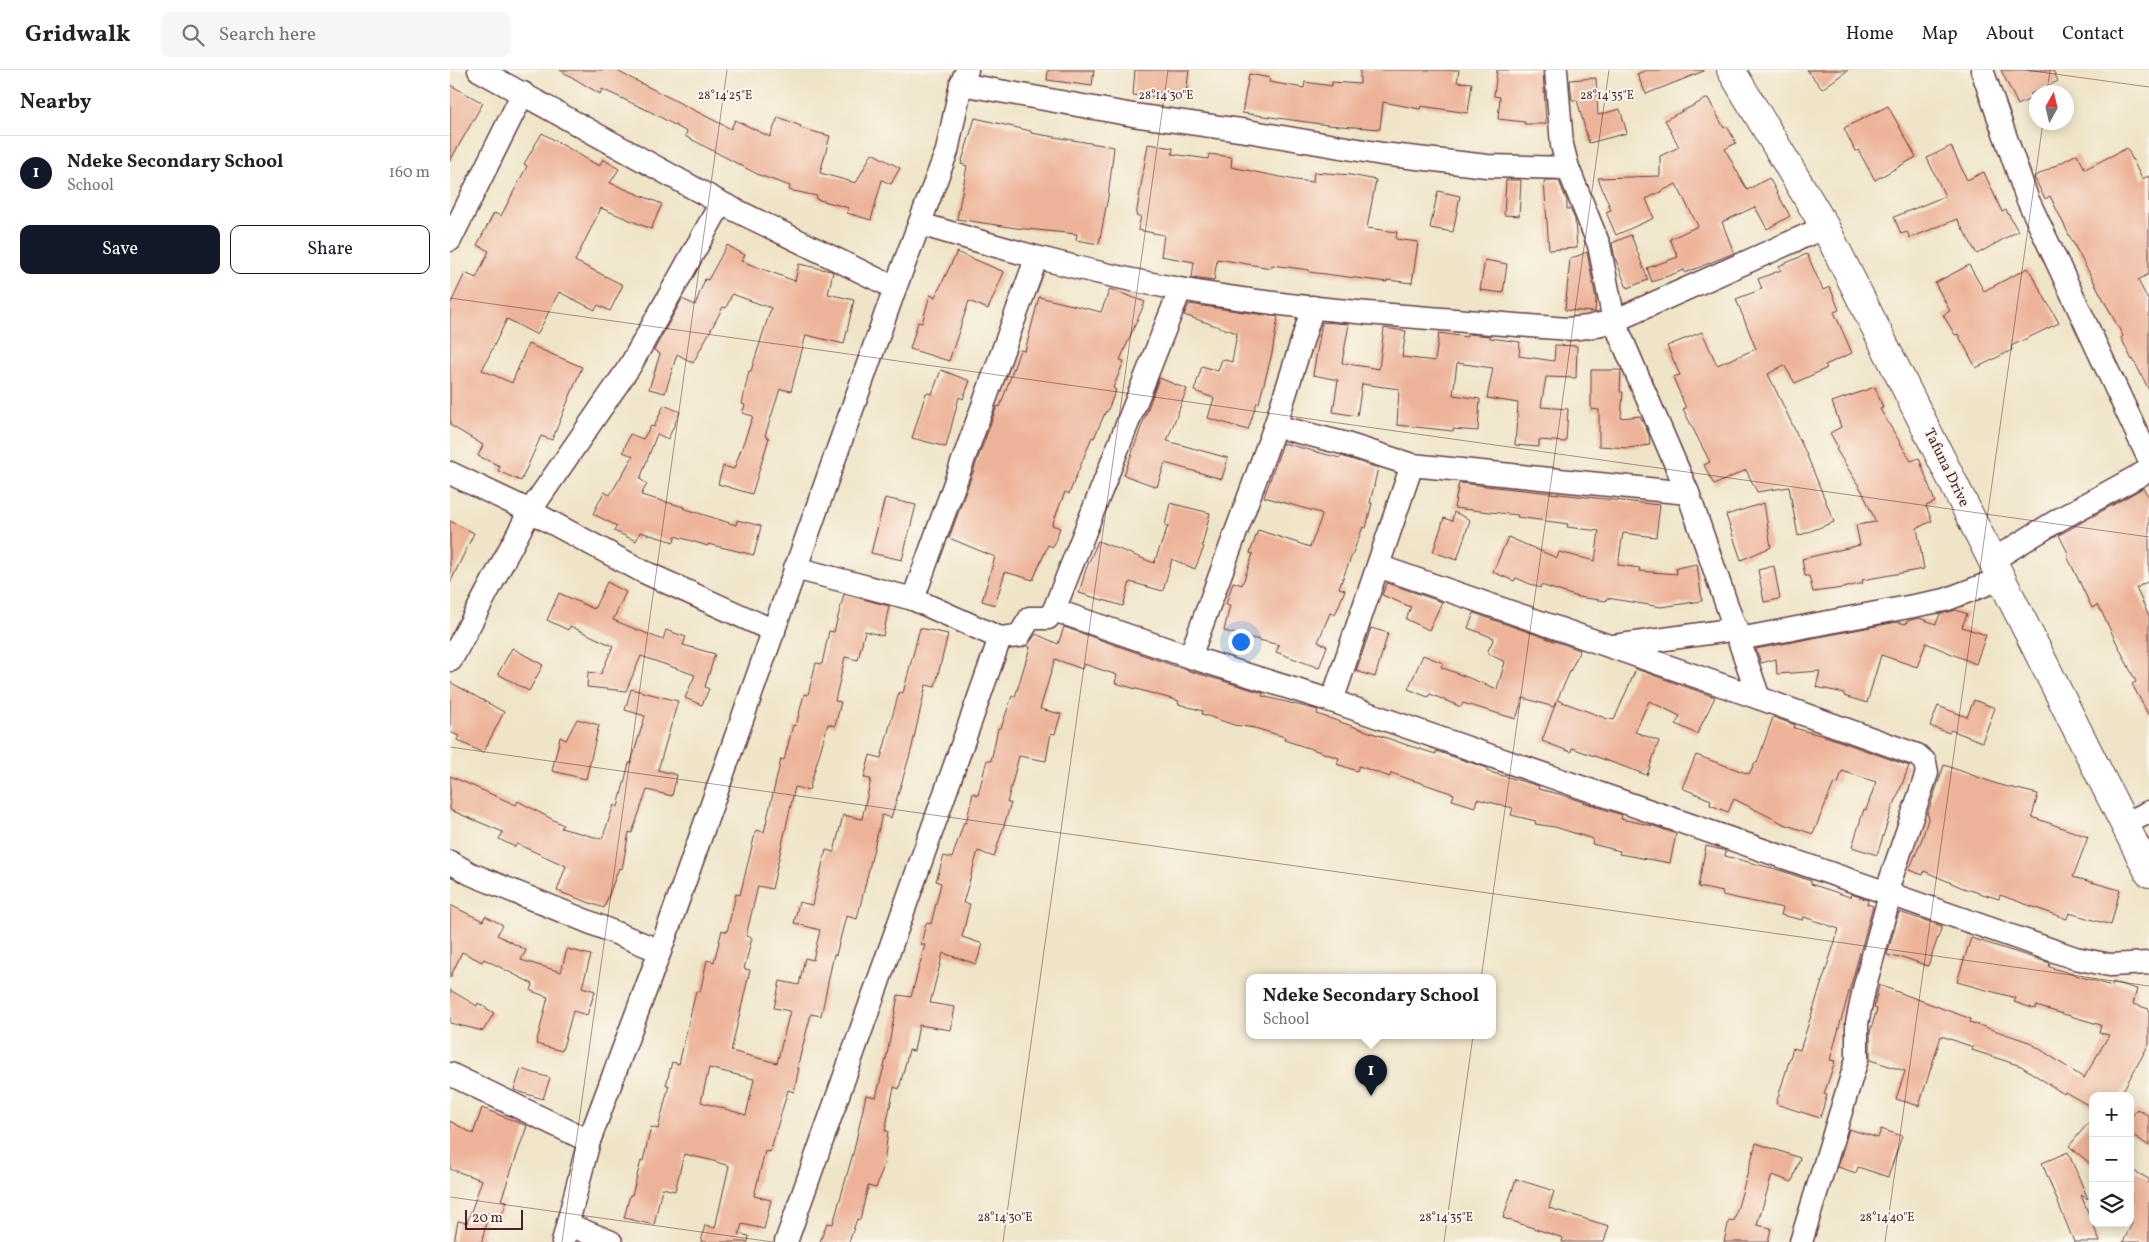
<!DOCTYPE html>
<meta charset="utf-8">
<style>
body{margin:0;font-family:Vollkorn,serif;background:#f6f6f6;color:#222}
.controls{position:absolute;right:15px;bottom:15px;display:grid;overflow:hidden;border-radius:10px;box-shadow:0 2px 12px #0003}
.controls button{width:45px;height:45px;display:grid;place-items:center;padding:0;border:0;border-bottom:1px solid #e0e0e0;background:#fff;color:#222;font:25px sans-serif}
.compass{position:absolute;left:1579px;top:15px;width:45px;height:45px;border-radius:50%;background:#fff;box-shadow:0 2px 12px #0003;rotate:8deg}
.scale{position:absolute;left:15px;bottom:12px;width:58px;box-sizing:border-box;padding-left:5px;border:2px solid #4a1f2b;border-top:0;font-size:14px;line-height:18px;white-space:nowrap;color:#4a1f2b;-webkit-text-stroke:4px #fbf7ec;paint-order:stroke}
.you{position:absolute;left:790px;top:571px;width:18px;height:18px;margin:-12px;border:4px solid #fff;border-radius:50%;background:#1a73e8;box-shadow:0 0 0 8px #1a73e833}
.badge{display:grid;place-items:center;width:32px;height:32px;border-radius:50%;background:#111827;color:#fff;font-size:16px;font-weight:700}
.pin{position:absolute;translate:-50% -41px;filter:drop-shadow(0 1px 2px #0008)}
.pin::after{content:'';position:absolute;top:26px;width:18px;height:15px;background:inherit;clip-path:polygon(0 0,100% 0,50% 100%)}
.popup{position:absolute;left:796px;top:904px;width:250px;height:65px;box-sizing:border-box;display:grid;place-content:center;border-radius:10px;background:#fff;filter:drop-shadow(0 1px 4px #0005);font-size:16px;white-space:nowrap;color:#767676}
.popup b{font-size:19px;color:#222}
.popup::after{content:'';position:absolute;left:50%;top:100%;margin-left:-10px;border:10px solid transparent;border-top-color:#fff}
.list{margin:0;padding:0;list-style:none}
h2{display:flex;justify-content:space-between;align-items:center;height:65px;margin:0;padding:0 20px;font-size:21px}
h2 small{font-size:16px;font-weight:400;color:#767676}
.list li{display:grid;grid-template-columns:32px 1fr auto;gap:15px;align-items:center;box-sizing:border-box;height:75px;padding:0 20px;border-top:1px solid #e0e0e0}
.list b{display:block;font-size:19px;white-space:nowrap}
.list p{margin:0;font-size:16px;white-space:nowrap;color:#767676}
.list em{font-size:16px;font-style:normal;color:#767676}
.actions{display:flex;gap:10px;padding:15px 20px}
.actions a{flex:1;padding:11px 0;border:1px solid #111827;border-radius:10px;text-align:center;font-size:18px;color:#111827}
.actions .main{background:#111827;color:#fff}
.icon{flex:none;width:28px;height:28px;fill:none;stroke:currentColor;stroke-width:2;stroke-linecap:round;stroke-linejoin:round}
.map{position:relative;flex:none;width:1699px;height:1172px;overflow:hidden}
header{display:flex;align-items:center;gap:30px;box-sizing:border-box;height:70px;padding:0 25px;background:#fff;border-bottom:1px solid #e0e0e0}
header strong{font-size:24px}
nav{display:flex;gap:28px;margin-inline-start:auto;font-size:18px}
.search{width:350px;height:45px;background:#f6f6f6;display:flex;align-items:center;gap:12px;box-sizing:border-box;padding:0 18px;border-radius:10px;color:#767676;font-size:19px}
main{display:flex}
aside{flex:1;background:#fff}
.map>svg:first-child{display:block}
.building{fill:#edb398;fill-rule:evenodd}
.lines{fill:none;stroke-linecap:round;stroke-linejoin:round}
.street-casing{stroke:#633d42;stroke-width:25}
.secondary-casing{stroke:#633d42;stroke-width:30}
.street{stroke:#fff;stroke-width:22}
.secondary{stroke:#fff;stroke-width:28}
.ticks{fill:none;stroke:#4a1f2b;stroke-width:1;stroke-opacity:0.45}
.labels{text-anchor:middle;dominant-baseline:central;stroke-width:4;stroke-linejoin:round;paint-order:stroke}
.street-label{font-size:15px;fill:#4a1f2b;stroke:#fbf7ec}
.ticks-label{font-size:12px;text-anchor:middle;fill:#4a1f2b;stroke:#fbf7ec;stroke-width:4;stroke-linejoin:round;paint-order:stroke}
</style>
<header>
<strong>Gridwalk</strong>
<div class="search"><svg class="icon" aria-label="search" viewBox="0 0 24 24"><circle cx="10" cy="10" r="6"/><path d="M15 15l6 6"/></svg>Search here</div>
<nav><a>Home</a><a>Map</a><a>About</a><a>Contact</a></nav>
</header>
<main>
<aside>
<h2>Nearby<small></small></h2>
<ul class="list">
<li><span class="badge">1</span><div><b>Ndeke Secondary School</b><p>School</p></div><em>160 m</em></li>
</ul>
<div class="actions"><a class="main">Save</a><a>Share</a></div>
</aside>
<div class="map">
<svg width="1699" height="1172" viewBox="0 0 1699 1172">
<rect width="100%" height="100%" fill="#fbf7ec"/>
<filter id="ink" filterUnits="userSpaceOnUse"><feTurbulence type="fractalNoise" baseFrequency=".02" numOctaves="2"/><feDisplacementMap in="SourceGraphic" scale="10" xChannelSelector="R" yChannelSelector="G"/><feConvolveMatrix kernelMatrix="1 2 1 2 8 2 1 2 1" color-interpolation-filters="sRGB"/></filter>
<filter id="wash" filterUnits="userSpaceOnUse"><feTurbulence type="fractalNoise" baseFrequency=".0096" numOctaves="4" result="noise"/><feDisplacementMap in="SourceGraphic" scale="20" xChannelSelector="R" yChannelSelector="G"/><feGaussianBlur stdDeviation="1.12" result="paint"/><feColorMatrix in="noise" values="0 0 0 0 0 0 0 0 0 0 0 0 0 0 0 0 0 1.4 0 .05"/><feComposite in="paint" operator="in"/></filter>
<g filter="url(#wash)">
<rect width="100%" height="100%" fill="#efe4c7"/>
<g id="blocks">
<g class="building">
<path d="M110,0H165L281,59L285,50L320,67L328,47L351,56L350,58L380,66L370,103L406,113L422,83L450,98L441,114L432,110L421,150L397,143L399,138L366,129L367,126L339,120L340,116L309,105L235,66L237,62L201,42L152,19L150,24Z"/>
<path d="M598,0H644L642,16L597,10Z"/>
<path d="M685,0H739L736,25L704,22V27L683,25Z"/>
<path d="M910,0H1009L1007,12L1022,13L1018,43L971,36L970,39L933,32L930,59L878,55L792,43L799,4L820,8L819,12L854,18L855,12L882,16V12L910,14Z"/>
<path d="M1047,0H1093L1096,54H1074L1075,52L1048,49L1050,27L1044,26Z"/>
<path d="M1197,0H1254V1L1196,24L1187,4Z"/>
<path d="M1357,0H1398L1372,19Z"/>
<path d="M1551,0H1603L1608,11L1580,24L1582,28L1568,35Z"/>
<path d="M1146,8L1148,45L1170,39L1177,63L1139,73L1127,30H1122L1120,10Z"/>
<path d="M0,15L33,33L0,91Z"/>
<path d="M1258,28L1274,58L1277,56L1286,73L1275,79L1297,120L1319,108L1340,146L1317,159L1305,137L1272,152L1284,183L1235,203L1234,200L1202,212L1197,198L1228,187L1220,169L1248,156L1226,114L1196,129L1204,148L1166,165L1156,142L1161,140L1148,108L1210,106V86L1229,77L1215,50Z"/>
<path d="M1438,36L1466,87L1425,110L1408,80L1405,81L1394,58Z"/>
<path d="M525,48L581,61V63L664,77L658,127L649,174L626,170L627,164L566,158L507,149L517,96L511,94Z"/>
<path d="M92,63L149,96L153,89L169,99L160,113L212,134L201,159L151,138L125,191L173,215L160,241L148,235L145,240L109,222L87,265L57,249L32,300L62,313L78,274L132,297L102,370L91,366L71,411L48,401L50,396L28,386L33,375L0,355V235L15,203L26,208L39,181L27,175L44,143L51,146L77,96L74,94Z"/>
<path d="M698,74L723,78L722,84L758,89L759,84L782,87L781,97L845,110L863,112L864,102L901,105L926,110L917,158L947,162L946,169L968,172L962,213L937,210V212L859,202V200L822,195L821,198L767,189L764,211L742,208L744,192L711,186L714,165L688,160L691,146H686Z"/>
<path d="M1501,76L1517,110L1534,102L1552,142L1556,140L1568,161L1527,184L1507,149L1460,168L1457,162L1451,164L1444,147L1495,126L1477,88Z"/>
<path d="M1677,78L1692,109L1699,106V204L1688,210L1699,232V320L1683,289L1682,290L1671,268L1673,266L1621,169L1600,126L1595,129L1584,107L1627,84L1635,99Z"/>
<path d="M1056,110H1071L1069,146L1054,145Z"/>
<path d="M1094,111H1109L1117,131V139H1120L1125,149L1127,178L1099,180Z"/>
<path d="M988,121L1010,126L1003,162L980,158Z"/>
<path d="M1181,165L1198,210L1177,218L1165,188L1162,173Z"/>
<path d="M277,175L295,185L291,191L345,211L349,194L381,201L383,202L378,224L404,230L394,274L356,265L341,321L330,319L315,366L319,368L302,424L268,414L273,396L284,399L303,346L292,343L295,335L292,334L299,301H301L321,238L282,224L276,238L273,237L243,293L227,284L215,323L199,319L210,284L204,280L232,229L245,235L255,209L258,210Z"/>
<path d="M507,182L554,202L538,239L519,231L499,291L460,279L468,252L472,253L480,225L485,227Z"/>
<path d="M1137,182L1146,229L1145,242L1115,240L1120,189Z"/>
<path d="M1357,184L1373,220L1380,217L1389,240L1384,242L1402,283L1375,295L1377,298L1345,313L1334,295L1318,304L1356,383L1384,452L1348,466L1339,417L1307,422L1296,400L1264,415L1254,395L1260,392L1233,339L1236,338L1223,307L1230,305L1217,276L1252,262L1267,295L1306,279L1286,229L1312,219L1308,209L1331,200L1329,196Z"/>
<path d="M1035,190L1057,194L1053,223L1030,220Z"/>
<path d="M1519,195L1534,221L1578,198L1609,253L1561,276L1562,280L1526,298L1508,264L1505,265L1493,245L1500,241L1485,213Z"/>
<path d="M660,219L695,232L670,290L674,291L663,318L666,320L657,342L656,341L644,368L642,367L619,424L615,422L602,455L610,458L603,477L598,475L583,510L555,502L545,535L532,531L545,487L499,468L547,336L550,337L570,280L575,281L589,227L651,242Z"/>
<path d="M739,234L828,247L822,283L809,333L807,332L798,360L758,348L764,328L744,321L752,296L768,301L772,289L782,292L787,263L734,245Z"/>
<path d="M872,252L899,254L892,293L929,299L934,258L956,261L952,287L985,291L989,263L1017,267V264L1040,266V268L1070,272L1069,286L1104,291L1105,275L1127,276L1126,308L1096,307L1091,337L1118,339L1116,372L1089,370V377L1065,375L1068,333L1037,328L1043,298L1007,293L1003,325L1030,329L1028,361L1003,359V361L947,355L949,319L912,314L907,346L883,342L888,310L863,305Z"/>
<path d="M491,300L520,311L513,329L509,327L496,377L462,368L476,323L482,324Z"/>
<path d="M1141,300H1171L1170,322H1173L1171,348L1190,346L1199,365L1200,375L1178,378L1149,376V340L1141,339Z"/>
<path d="M709,308L737,319L717,371L778,388L772,409L715,393L707,417L674,405Z"/>
<path d="M1425,317L1433,338L1430,339L1461,391L1469,388L1485,432L1476,436L1482,451L1467,458L1474,499L1412,510L1413,513L1393,518L1363,522L1359,506H1355L1352,489L1410,475L1406,455L1426,452L1412,421L1386,379L1388,377L1380,363L1391,357L1382,332Z"/>
<path d="M214,335L230,342L218,369L207,364L190,409L197,414L191,425L234,437L233,438L286,455L287,450L311,456L304,485L258,474V476L225,466L224,472L190,462L186,471L164,461L167,456L143,444L154,422L160,425L183,386L173,382L180,364L193,369L201,356L204,357Z"/>
<path d="M833,373L890,388L891,386L928,398L920,433H922L916,458L913,457L889,518L895,520L885,545L880,543L868,572L877,576L869,598L826,582L829,575L774,561L780,535L776,534L783,512L792,515L803,484L800,483L808,460L860,477L872,446L871,443L814,427Z"/>
<path d="M1009,413L1210,435L1206,467L1173,463L1168,495L1190,498L1189,501L1227,504L1226,498L1247,494L1252,531L1211,537L1157,528L1156,531L1128,527L1091,515L1090,518L1066,508L1064,511L1043,502L1058,467L1107,488L1109,482L1145,491L1149,461L1117,457L1118,454L1067,447L1068,445L1004,438Z"/>
<path d="M1693,418L1699,427V511L1686,518L1699,546V646L1682,614L1686,612L1651,541L1647,535L1642,538L1617,486L1619,485L1609,465Z"/>
<path d="M435,428L466,435L452,490L421,483Z"/>
<path d="M720,433L760,443L752,476L754,477L745,499L722,489L713,521L680,512L673,536L629,523L636,499L648,471L704,493L718,456H715Z"/>
<path d="M1314,433L1321,477L1291,490L1276,445Z"/>
<path d="M1004,442L1020,450L1007,490L983,482L994,448L1002,451Z"/>
<path d="M0,451L24,463L0,513Z"/>
<path d="M1324,496L1330,529L1314,532L1308,500Z"/>
<path d="M157,512L176,522L163,550L213,570L216,560L236,567L233,575L265,584L255,617L259,619L252,635L235,628L245,605L191,586L176,621L137,617L138,602L151,604L163,576L120,556L118,560L97,550L109,523L144,539Z"/>
<path d="M937,513L992,532L979,560L956,549L961,537L932,525Z"/>
<path d="M394,524L439,536L433,566L415,561L408,590L395,587L385,631L391,632L385,656L378,654L359,720L345,717L322,819L308,816L296,866L302,868L294,899L300,900L281,981L327,993L340,941L324,938L330,911L349,915L355,888L363,890L370,860L344,853L349,832L362,835L376,780L384,782L393,745L412,749L421,709L414,708L420,685L431,688L449,622L453,623L470,558L498,564L485,617L476,615L461,681L441,748L432,745L407,849L396,846L386,885L384,884L371,946L361,944L347,998H349L344,1022L338,1020L320,1082L315,1081L304,1126L321,1130L314,1159L292,1154L289,1164L299,1166L298,1172H251L255,1155L265,1158L279,1096L260,1090L234,1084L225,1121L212,1118L204,1155L174,1148L180,1125H182L191,1091H193L201,1057L208,1059L219,1015H216L222,992L229,994L246,921L250,922L257,890L264,892L272,860L277,862L286,824L290,825L306,760L314,762L331,689L334,690L343,655L346,656L354,624L358,625L366,593L372,594L379,561L384,562ZM259,998L304,1009L296,1045L251,1032Z"/>
<path d="M1506,540L1517,544L1512,557L1536,565L1526,594L1476,573L1467,597L1431,585L1417,633L1394,626V623L1366,617L1370,601L1327,604L1326,589L1311,593L1306,579L1447,552L1456,554L1457,551L1469,548L1486,554L1490,544Z"/>
<path d="M1024,543L1130,580L1107,630L1158,649L1164,650L1186,599L1265,627L1247,664L1226,654L1230,646L1199,631L1185,662L1209,671L1197,705L1122,678L1121,682L1092,671L1106,632L1104,637L1073,628L1066,649L1013,633L1011,637L980,624L978,627L958,619L973,585L993,593L991,597L1047,619L1055,592L1037,583L1044,568L1018,558Z"/>
<path d="M614,557L736,600L813,623L812,626L868,640L867,644L960,676L986,684V681L1037,698L1036,701L1089,716L1088,719L1109,724L1172,745L1171,749L1204,756L1226,764L1220,793L1169,784L1170,781L1142,774L1143,769L1105,757L1085,754L1086,751L1061,745L1063,738L1027,729L1025,737L1002,730L1004,724L941,703L940,707L909,696L907,701L887,694L889,688L834,670L835,667L805,658L784,655L752,644L753,641L728,634L729,631L665,613L667,605L634,594L632,599L605,589L590,639L611,644L605,664L601,663L596,691L569,686L557,733H561L544,787L528,781L513,833L520,834L512,867L533,874L526,894L493,883L480,933L505,937L501,960L469,955L464,981L459,980L449,1019L444,1017L435,1061H438L434,1095L426,1118L418,1116L410,1150L407,1149L399,1172H370L377,1153L383,1154L404,1080L416,1025L426,1027L437,985L448,925L461,927L475,875L471,874L476,853L481,854L491,813L486,811L494,786L502,788L514,752L516,753L523,723L528,725L537,690L541,691L548,658H551L562,626L565,627L580,577L577,576L586,564L608,574Z"/>
<path d="M921,558L938,563L925,607L906,601Z"/>
<path d="M62,578L93,595L79,621L48,604Z"/>
<path d="M0,612L54,642L33,683L7,670L9,666L0,662Z"/>
<path d="M181,619L228,631L208,700L227,705L222,726L197,720L182,763L179,762L172,799L169,798L154,838L107,821L116,796L67,774L65,777L49,769L53,762L0,740V706L66,735L68,731L113,755L111,758L152,769L164,735L168,737L179,693H181L195,646L175,640Z"/>
<path d="M1524,630L1545,638L1532,672L1501,660L1499,663L1480,656L1488,636L1517,647Z"/>
<path d="M1323,647L1345,655L1344,658L1378,667L1459,696L1444,735H1443L1427,785L1402,777L1414,739L1416,740L1426,712L1392,701L1388,714L1384,713L1363,764L1334,754L1284,729L1278,742L1260,735L1261,730L1232,718L1246,685L1299,704L1305,692L1307,693Z"/>
<path d="M127,649L149,655L136,709L102,701L110,667L116,670Z"/>
<path d="M1494,695L1550,715L1588,724L1582,747L1638,767L1623,807L1670,820L1661,855L1619,843L1617,849L1550,825L1549,829L1513,818L1474,801L1473,805L1459,800L1472,769L1479,746L1477,745Z"/>
<path d="M1256,776L1276,781L1275,786L1329,800L1361,811V814L1400,827L1401,824L1418,830L1417,834L1423,836L1380,990L1385,991L1374,1024L1377,1025L1370,1048L1326,1034L1343,978L1350,980L1389,859L1354,847L1353,850L1331,845L1333,838L1272,825L1273,822L1248,817Z"/>
<path d="M0,835L33,851L35,846L53,855L47,865L76,880L71,890L111,902L117,879L141,885L132,917L145,921L137,945L123,941L112,981L86,974L98,927L81,921L83,914L34,889L32,892L12,882L0,908Z"/>
<path d="M1449,842L1492,856L1478,896L1449,886V888L1437,885Z"/>
<path d="M1521,868L1600,893L1599,897L1662,916L1663,912L1687,919L1683,934L1699,939V974L1670,1026H1643V1038L1615,1022L1614,1024L1571,996L1522,980L1523,977L1491,966L1469,1036L1446,1029L1455,1001L1420,990V962L1427,939L1424,938L1429,915L1521,949L1520,952L1579,972L1634,1008L1659,965L1649,963L1651,955L1586,936L1585,939L1564,932L1566,928L1507,912Z"/>
<path d="M0,920L27,936L28,933L44,943L33,961L0,953Z"/>
<path d="M71,999L100,1008L93,1029L64,1020Z"/>
<path d="M32,1038L77,1056L51,1130L57,1131L51,1147L38,1143L32,1172H4L8,1151L17,1153L32,1110L0,1099V1051L23,1064Z"/>
<path d="M1687,1039L1699,1046V1076L1680,1063V1049Z"/>
<path d="M1643,1047V1096L1619,1076Z"/>
<path d="M1399,1059L1428,1068L1431,1059L1452,1066L1438,1107L1408,1097L1406,1103L1388,1097Z"/>
<path d="M1306,1073L1350,1088L1342,1112L1322,1105L1307,1155L1321,1158L1318,1172H1274L1279,1150L1284,1151Z"/>
<path d="M1618,1082L1638,1129L1631,1125L1650,1172H1624L1592,1093Z"/>
<path d="M1680,1099L1699,1109V1172H1673L1682,1154Z"/>
<path d="M1066,1109L1104,1121L1099,1138L1159,1156L1154,1172H1112L1113,1168L1053,1148Z"/>
</g>
</g>
</g>
<g filter="url(#ink)">
<use href="#blocks" fill-opacity="0" stroke="#633d42" stroke-width="1"/>
<g class="lines">
<g class="street-casing">
<g id="street">
<path d="M29,0L271,133L445,218"/>
<path d="M1106,0L1112,75L1118,98L1149,175L1164,251L1238,423L1309,628"/>
<path d="M1532,0L1577,128L1699,389"/>
<path d="M511,14L683,45L797,61L932,84L1037,96L1118,98"/>
<path d="M470,154C555,179 641,204 730,219C858,242 989,248 1118,259L1138,257L1164,251L1375,157"/>
<path d="M0,170L73,23"/>
<path d="M825,356L893,373L962,395L1238,423"/>
<path d="M0,403L80,441L192,501L324,561"/>
<path d="M1541,491L1610,449L1699,400"/>
<path d="M928,496L1309,628L1467,685L1475,692L1477,703L1436,823"/>
<path d="M463,529L586,189"/>
<path d="M604,540L730,220"/>
<path d="M550,568L569,566L580,548H598L604,540L740,587L882,631L1625,888L1660,895L1699,893"/>
<path d="M1289,569L1495,530L1550,509"/>
<path d="M1164,576L1287,559"/>
<path d="M740,587L825,356L863,237"/>
<path d="M1,590L80,441L180,296L271,133"/>
<path d="M882,631L962,395"/>
<path d="M1675,754L1699,742"/>
<path d="M0,792L21,804L210,881"/>
<path d="M0,1004L139,1071"/>
<path d="M119,1155L161,1172"/>
<path d="M113,1172L139,1071L210,881L445,218L497,81L511,14L517,0"/>
<path d="M336,1172L550,568L463,529L345,498"/>
<path d="M1351,1172L1407,989V953L1415,915L1440,825"/>
</g>
</g>
<g class="secondary-casing">
<path id="secondary" d="M1281,0L1375,157L1699,803"/>
</g>
<use href="#street" class="street"/>
<use href="#secondary" class="secondary"/>
</g>
</g>
<path class="ticks" d="M1576,0L1699,17M1597,22L1600,0M0,228L1699,467M0,677L1699,916M0,1127L323,1172M112,1172L277,0M553,1172L718,0M994,1172L1159,0M1435,1172L1593,52"/>
<g class="labels">
<g class="street-label">
<text transform="translate(1496 398) rotate(64)">Tafuna Drive</text>
</g>
</g>
<g class="ticks-label">
<text x="275" y="29">28°14'25"E</text>
<text x="716" y="29">28°14'30"E</text>
<text x="1157" y="29">28°14'35"E</text>
<text x="555" y="1151">28°14'30"E</text>
<text x="996" y="1151">28°14'35"E</text>
<text x="1437" y="1151">28°14'40"E</text>
</g>
</svg>
<div class="controls">
<button>+</button>
<button>−</button>
<button><svg class="icon" aria-label="layers" viewBox="0 0 24 24"><path d="M12 4l9 5-9 5-9-5zM3 14l9 5 9-5"/></svg></button>
</div>
<svg class="compass" viewBox="-18 -18 36 36"><path d="M0-13l5 13h-10z" fill="#e53935"/><path d="M0 13l5-13h-10z" fill="#767676"/></svg>
<div class="scale">20 m</div>
<div class="you"></div>
<div class="pin badge" style="left:921px;top:1026px">1</div>
<div class="popup"><b>Ndeke Secondary School</b>School</div>
</div>
</main>
